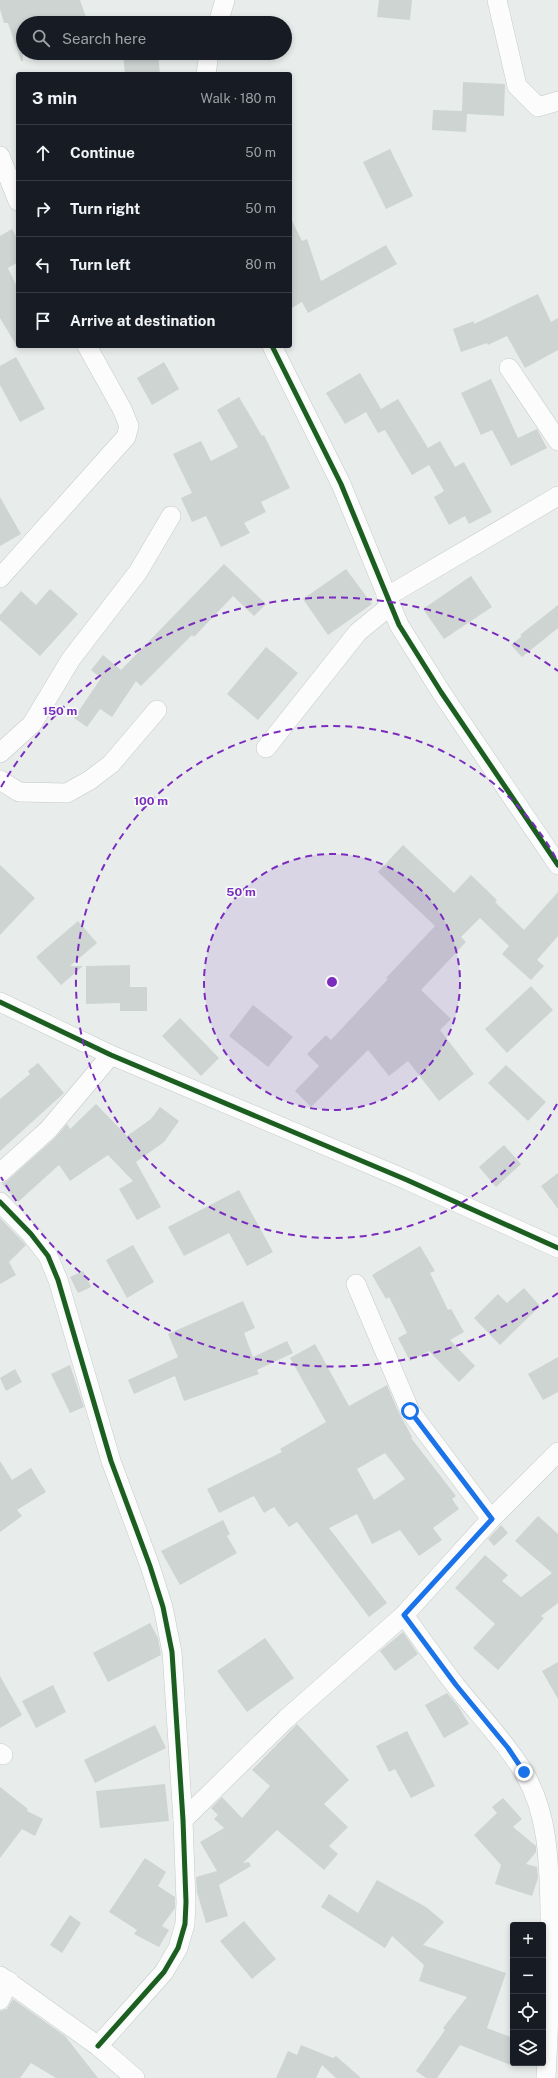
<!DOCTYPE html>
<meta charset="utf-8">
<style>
body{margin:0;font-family:"Public Sans",sans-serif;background:#20242c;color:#f1f3f6}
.controls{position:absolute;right:12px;bottom:12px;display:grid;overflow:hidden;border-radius:4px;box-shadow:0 2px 6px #0003}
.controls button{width:36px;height:36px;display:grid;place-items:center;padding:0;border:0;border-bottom:1px solid #363941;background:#171b24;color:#f1f3f6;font:20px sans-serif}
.stop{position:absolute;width:12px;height:12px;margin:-9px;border:3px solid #1a73e8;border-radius:50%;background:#fff}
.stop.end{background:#1a73e8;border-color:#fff;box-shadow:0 1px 4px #0008}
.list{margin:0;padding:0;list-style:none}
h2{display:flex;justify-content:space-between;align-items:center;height:52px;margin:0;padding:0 16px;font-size:17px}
h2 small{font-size:13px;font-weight:400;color:#9ea1a6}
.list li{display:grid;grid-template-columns:26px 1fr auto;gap:12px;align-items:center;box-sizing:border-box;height:56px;padding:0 16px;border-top:1px solid #363941}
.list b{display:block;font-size:15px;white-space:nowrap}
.list em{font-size:13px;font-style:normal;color:#9ea1a6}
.icon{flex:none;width:22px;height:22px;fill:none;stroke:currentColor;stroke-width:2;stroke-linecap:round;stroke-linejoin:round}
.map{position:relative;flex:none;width:558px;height:2078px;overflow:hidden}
.search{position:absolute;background:#171b24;box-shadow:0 2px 6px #0003;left:16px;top:16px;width:276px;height:44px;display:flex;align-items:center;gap:10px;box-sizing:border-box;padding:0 14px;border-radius:22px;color:#9ea1a6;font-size:15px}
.panel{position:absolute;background:#171b24;box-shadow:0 2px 6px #0003;left:16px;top:72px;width:276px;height:276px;border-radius:4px}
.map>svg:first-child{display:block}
.building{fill:#cdd4d2;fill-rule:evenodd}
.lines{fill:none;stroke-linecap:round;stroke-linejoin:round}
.minor-casing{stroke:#c4cac8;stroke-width:20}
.minor{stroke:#fcfcfc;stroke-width:19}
.cycleway-casing{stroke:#f6fbf9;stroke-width:8}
.cycleway{stroke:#1b5e20;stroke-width:5}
.route{stroke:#1a73e8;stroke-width:5}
.ring{fill:none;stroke:#7b2cbf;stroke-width:2;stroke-dasharray:7 5}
.centre{fill:#7b2cbf;stroke:#f6fbf9;stroke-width:2}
.ring-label{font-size:12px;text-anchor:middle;font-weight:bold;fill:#7b2cbf;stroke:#f6fbf9;stroke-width:3.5;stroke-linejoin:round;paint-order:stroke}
</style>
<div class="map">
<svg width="558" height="2078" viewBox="0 0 558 2078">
<rect width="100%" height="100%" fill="#e8edeb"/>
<g class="building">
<path d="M0,0H80L88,23H23V61H21L8,23H4L0,9Z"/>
<path d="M379,0H412L410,20L377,17Z"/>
<path d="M123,53H158L160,74H125Z"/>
<path d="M463,82L505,84L504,116L467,114L466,132L432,130L433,110L462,111Z"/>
<path d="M390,149L413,196L386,209L363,162Z"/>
<path d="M290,217L302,241L307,239L321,281L386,245L397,264L308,313L302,302L290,309Z"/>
<path d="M12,229L18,240V262L8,268L18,289V348L0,318V236Z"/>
<path d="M538,294L551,322L558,318V350L525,368L507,336L488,345L487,343L461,352L453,329L474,321V324Z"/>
<path d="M16,357L45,409L20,422L0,385V366Z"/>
<path d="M164,362L179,389L152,405L137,378Z"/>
<path d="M360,373L381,409L398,399L428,448L440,441L455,467L464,462L492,512L469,524L465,516L449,525L434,497L444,491L429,465L412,475L385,430L378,433L366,412L345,424L326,393Z"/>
<path d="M491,379L518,438L537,429L547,448L511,466L492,430L481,435L461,393Z"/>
<path d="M239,397L262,436L264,435L290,488L261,502L266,512L244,523L250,533L221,547L206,516L192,522L181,498L192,493L173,454L201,441L211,461L238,447L217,410Z"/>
<path d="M0,497L21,534L0,546Z"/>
<path d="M224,564L266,604L254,616L233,596L194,637L192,635L141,686L136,681L112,717L100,709L87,727L74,718L101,678L91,670L103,655L121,670Z"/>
<path d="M346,569L372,604L328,635L303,599Z"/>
<path d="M471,576L492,607L444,639L423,609Z"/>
<path d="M50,589L78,614L40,656L0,620V615L21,591L36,605Z"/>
<path d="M558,605V628L522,657L511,645L522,636L520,635Z"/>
<path d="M266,647L298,673L258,720L227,694Z"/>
<path d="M403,845L454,893L471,875L497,900L495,902L524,930L558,892V936L537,960L544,966L531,980L502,954L509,946L480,918L461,937L466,942L421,990L451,1019L440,1030L474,1074L439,1101L408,1061L389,1076L368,1050L311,1107L295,1091L319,1066L307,1054L326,1035L331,1040L388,979L386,978L435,926L378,872Z"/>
<path d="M0,865L35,898L0,935Z"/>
<path d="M78,921L97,943L70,966H83L61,985L36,957Z"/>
<path d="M130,965V987H147V1011H120V1003L86,1004V966Z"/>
<path d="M531,986L553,1010L507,1053L485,1029Z"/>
<path d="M253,1005L293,1037L268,1067L229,1036Z"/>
<path d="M180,1018L219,1058L201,1076L162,1036Z"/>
<path d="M38,1063L64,1093L0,1151V1099L30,1074L28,1071Z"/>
<path d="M506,1065L546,1102L528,1121L488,1083Z"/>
<path d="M96,1104L127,1136L151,1119L160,1107L179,1121L164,1142L136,1162L161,1207L137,1220L119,1189L133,1181L108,1155L70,1181L59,1165L18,1202L2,1184L7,1181L55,1138L67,1124L70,1129Z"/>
<path d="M504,1145L521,1164L496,1187L479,1167Z"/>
<path d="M558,1173V1209L541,1186Z"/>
<path d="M239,1190L273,1252L247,1266L229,1233L184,1256L168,1227Z"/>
<path d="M0,1218L26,1245L9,1262L16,1275L0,1284Z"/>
<path d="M133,1245L154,1282L127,1298L106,1260Z"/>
<path d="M420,1246L435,1271L430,1273L448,1310L451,1309L464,1332L450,1340L475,1366L459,1382L429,1351L410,1361L398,1338L407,1333L389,1297L386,1299L372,1275Z"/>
<path d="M83,1271L91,1287L78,1293L70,1277Z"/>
<path d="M524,1288L540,1306L500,1345L474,1318L498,1294L507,1303Z"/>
<path d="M243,1301L255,1328L244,1333L253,1357L287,1341L293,1353L257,1370L259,1374L184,1401L175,1376L134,1394L128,1380L178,1357L168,1334Z"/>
<path d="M315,1344L349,1406L387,1385L397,1409L412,1437L411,1438L456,1496L452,1499L459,1509L433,1528L442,1540L419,1556L400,1530L372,1544L357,1514L329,1528L387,1603L369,1617L297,1522L289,1527L274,1507L264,1513L254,1496L219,1513L207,1489L282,1452L280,1449L326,1422L290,1358ZM385,1453L405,1479L374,1500L357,1469Z"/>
<path d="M558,1357V1392L543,1400L528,1374Z"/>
<path d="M70,1365L84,1407L70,1413L51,1374Z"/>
<path d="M15,1369L22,1382L6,1391L0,1378Z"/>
<path d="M0,1461L12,1480L31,1468L46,1492L17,1510L22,1516L0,1532Z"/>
<path d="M538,1516L558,1534V1603L541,1616L544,1618L498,1670L473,1648L495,1624L455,1588L485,1555L508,1575L502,1581L521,1597L552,1573L515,1541Z"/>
<path d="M223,1520L230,1534L227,1536L237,1553L180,1585L161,1551Z"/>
<path d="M501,1525L508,1533L494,1546L488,1539Z"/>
<path d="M150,1623L158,1638L161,1655L108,1682L93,1653Z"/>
<path d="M403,1632L418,1654L395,1671L380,1651Z"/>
<path d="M265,1638L294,1678L247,1712L217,1671Z"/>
<path d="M558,1662V1699L542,1671Z"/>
<path d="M0,1676L22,1715L0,1728Z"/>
<path d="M53,1685L66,1712L36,1728L22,1701Z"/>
<path d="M447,1693L458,1706L469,1724L444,1738L425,1705Z"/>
<path d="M297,1724L349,1780L324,1804L348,1827L329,1846L338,1854L324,1870L277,1830L243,1863L249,1862L251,1866L219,1885L228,1916L206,1923L197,1892L196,1877L217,1871L200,1842L224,1828L214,1819L218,1815L211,1808L222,1797L242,1818L270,1786L252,1770Z"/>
<path d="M155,1725L166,1748L95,1783L84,1760Z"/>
<path d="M407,1731L435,1786L411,1798L395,1769L389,1772L376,1746Z"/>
<path d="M165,1784L169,1821L100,1828L96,1791Z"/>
<path d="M0,1787L28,1809L27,1811L43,1819L35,1836L22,1829L0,1858Z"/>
<path d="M503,1798L522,1819L513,1827L536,1846V1852L526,1864L537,1867L538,1878L532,1896L495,1884L501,1865L474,1835L497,1813L492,1807Z"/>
<path d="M145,1858L166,1872L158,1886L175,1897V1908L162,1926L169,1930L159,1947L134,1934L137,1930L109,1912Z"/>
<path d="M377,1880L426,1907L444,1922L423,1945L506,1973L487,2028L513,2038V2066L460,2045L437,2078H426L416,2071L445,2030L443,2028L467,1997L419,1981L424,1965L392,1936L385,1948L321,1907L329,1894L358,1913Z"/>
<path d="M70,1915L81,1923L62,1953L50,1945Z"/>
<path d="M244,1921L276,1959L252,1979L220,1941Z"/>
<path d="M13,1999L65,2036L98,2078H56L31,2063L20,2078H0V2011L7,2009Z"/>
<path d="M301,2045L333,2058L336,2056L361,2078H336L322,2065L316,2078H276L288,2051L297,2055Z"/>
</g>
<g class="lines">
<g class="minor-casing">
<g id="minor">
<path d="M497,0L517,86L538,107L558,101"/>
<path d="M218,23L225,0"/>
<path d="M206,74L209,53"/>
<path d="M0,156L18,201"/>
<path d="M272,346L341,484L399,625L441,692L558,865"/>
<path d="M509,368L558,441"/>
<path d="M0,578L126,437L129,426L122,409L87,346"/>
<path d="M386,597L558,496"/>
<path d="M266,748L358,632L390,606"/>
<path d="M0,753L32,724L71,659L138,572L171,516"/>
<path d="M0,780L19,792L67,793L90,780L111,764L157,710"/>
<path d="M0,1002L111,1055L407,1180L558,1248"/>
<path d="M0,1173L48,1130L111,1055"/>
<path d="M0,1202L31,1234L48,1256L58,1280L111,1461L150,1566L163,1607L172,1652L183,1820L186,1902L185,1924L178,1948L164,1972L98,2046"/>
<path d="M356,1284L410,1411L491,1519"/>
<path d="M404,1615C421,1639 438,1663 456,1686C478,1714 504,1740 523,1771C549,1814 549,1863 550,1912C551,1967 549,2022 546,2078"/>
<path d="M0,1753L3,1755"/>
<path d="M183,1820L286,1719L404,1615L491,1519L558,1452"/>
<path d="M0,1976L98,2046L135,2078"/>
<path d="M0,2000L9,1981"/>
</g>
</g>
<use href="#minor" class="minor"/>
<g class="cycleway-casing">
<g id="cycleway">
<path d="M272,346L341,484L399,625L441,692L558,865"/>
<path d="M0,1002L111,1055L407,1180L558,1248"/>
<path d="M0,1202L31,1234L48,1256L58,1280L111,1461L150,1566L163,1607L172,1652L183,1820L186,1902L185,1924L178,1948L164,1972L98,2046"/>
</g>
</g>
<use href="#cycleway" class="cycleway"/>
</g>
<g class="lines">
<path class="route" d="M410,1411L492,1519L404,1615L456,1685L508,1748L524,1772"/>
</g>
<circle cx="332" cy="982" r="128" fill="#7b2cbf" fill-opacity=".12"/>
<g class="ring">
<circle cx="332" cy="982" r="128"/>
<path d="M557 1104A256 256 0 1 1 557 860"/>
<path d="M558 1293A384 384 0 0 1 1 1177M1 787A384 384 0 0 1 558 671"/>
</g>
<circle cx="332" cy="982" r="6" class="centre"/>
<g class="ring-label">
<text x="60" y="715">150 m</text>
<text x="151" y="805">100 m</text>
<text x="241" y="896">50 m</text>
</g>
</svg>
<div class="controls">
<button>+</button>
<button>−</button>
<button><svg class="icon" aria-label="locate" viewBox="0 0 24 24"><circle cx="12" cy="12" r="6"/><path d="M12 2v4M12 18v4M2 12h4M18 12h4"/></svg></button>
<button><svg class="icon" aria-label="layers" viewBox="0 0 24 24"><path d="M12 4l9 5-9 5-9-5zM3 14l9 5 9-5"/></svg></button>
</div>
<div class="stop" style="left:410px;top:1411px"></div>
<div class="stop end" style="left:524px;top:1772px"></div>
<div class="search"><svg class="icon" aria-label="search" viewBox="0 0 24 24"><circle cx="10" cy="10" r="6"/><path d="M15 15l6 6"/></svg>Search here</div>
<section class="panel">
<h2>3 min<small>Walk · 180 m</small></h2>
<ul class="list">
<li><svg class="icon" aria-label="ahead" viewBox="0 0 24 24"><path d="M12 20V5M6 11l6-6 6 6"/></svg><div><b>Continue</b></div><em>50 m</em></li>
<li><svg class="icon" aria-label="right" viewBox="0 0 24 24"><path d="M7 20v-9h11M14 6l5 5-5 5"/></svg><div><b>Turn right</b></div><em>50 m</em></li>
<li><svg class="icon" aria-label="left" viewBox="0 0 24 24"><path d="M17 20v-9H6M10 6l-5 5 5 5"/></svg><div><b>Turn left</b></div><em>80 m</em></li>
<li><svg class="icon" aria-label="arrive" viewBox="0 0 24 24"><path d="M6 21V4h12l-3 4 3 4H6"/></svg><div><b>Arrive at destination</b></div></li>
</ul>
</section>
</div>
